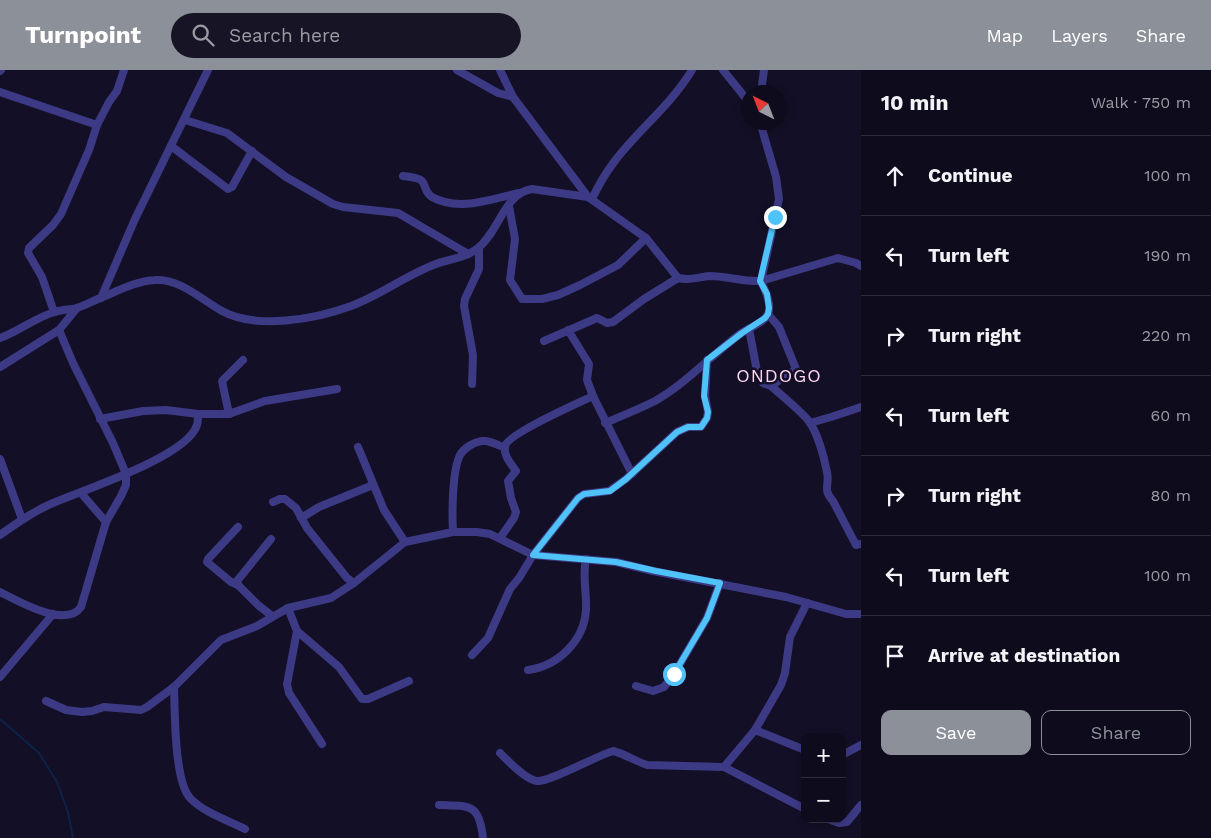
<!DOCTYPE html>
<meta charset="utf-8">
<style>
body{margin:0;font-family:"Work Sans",sans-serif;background:#171425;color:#f1f3f6}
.controls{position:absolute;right:15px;bottom:15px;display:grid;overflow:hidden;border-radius:10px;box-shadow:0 2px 8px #0003}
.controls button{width:45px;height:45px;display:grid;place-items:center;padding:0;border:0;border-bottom:1px solid #2e2b3b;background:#0e0b1c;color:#f1f3f6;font:25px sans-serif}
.compass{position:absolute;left:741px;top:15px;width:45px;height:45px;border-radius:50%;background:#0e0b1c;box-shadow:0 2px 8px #0003;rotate:318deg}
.stop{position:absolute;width:15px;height:15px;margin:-11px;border:4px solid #4fc3f7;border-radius:50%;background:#fff}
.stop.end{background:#4fc3f7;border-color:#fff;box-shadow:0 1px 5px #0008}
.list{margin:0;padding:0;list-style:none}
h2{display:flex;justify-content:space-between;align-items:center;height:65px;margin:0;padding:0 20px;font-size:21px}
h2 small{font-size:16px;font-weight:400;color:#9b9ba3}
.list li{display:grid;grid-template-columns:32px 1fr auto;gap:15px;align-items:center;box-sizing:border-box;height:80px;padding:0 20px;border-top:1px solid #2e2b3b}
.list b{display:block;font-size:19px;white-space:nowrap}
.list em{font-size:16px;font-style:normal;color:#9b9ba3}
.actions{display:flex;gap:10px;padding:15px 20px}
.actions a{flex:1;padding:11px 0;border:1px solid #8c9099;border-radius:10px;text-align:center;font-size:18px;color:#8c9099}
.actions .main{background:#8c9099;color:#fff}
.icon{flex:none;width:28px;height:28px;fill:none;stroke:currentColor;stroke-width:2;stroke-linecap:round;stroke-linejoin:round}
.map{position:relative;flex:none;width:861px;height:768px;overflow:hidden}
header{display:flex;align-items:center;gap:30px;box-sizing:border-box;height:70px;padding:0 25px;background:#8c9099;color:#fff}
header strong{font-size:24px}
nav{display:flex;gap:28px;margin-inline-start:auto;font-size:18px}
.search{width:350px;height:45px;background:#171425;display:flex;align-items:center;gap:12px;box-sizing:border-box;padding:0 18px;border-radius:28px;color:#9b9ba3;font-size:19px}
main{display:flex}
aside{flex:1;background:#0e0b1c}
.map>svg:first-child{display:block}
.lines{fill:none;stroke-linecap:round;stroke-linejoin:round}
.stream{stroke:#0c2248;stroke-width:2}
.minor{stroke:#3d3a85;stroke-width:8}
.route{stroke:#4fc3f7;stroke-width:6}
.labels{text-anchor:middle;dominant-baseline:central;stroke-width:5;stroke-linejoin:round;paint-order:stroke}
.quarter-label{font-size:18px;letter-spacing:1px;fill:#ffd6f0;stroke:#130f26}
</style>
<header>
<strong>Turnpoint</strong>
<div class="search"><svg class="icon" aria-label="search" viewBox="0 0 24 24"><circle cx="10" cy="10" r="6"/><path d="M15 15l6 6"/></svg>Search here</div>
<nav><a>Map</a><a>Layers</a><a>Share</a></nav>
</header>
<main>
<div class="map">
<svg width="861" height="768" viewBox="0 0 861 768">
<rect width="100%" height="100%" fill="#130f26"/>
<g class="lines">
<path class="stream" d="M0,649L39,683L57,712L68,742L73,768"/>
<g class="minor">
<path d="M457,0L498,23L513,27"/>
<path d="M500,0L513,27L588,127L646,168L678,208C690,211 698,207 710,206C727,206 743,212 761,211L838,188L856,193L861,196"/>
<path d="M723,0L748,31"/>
<path d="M0,1L1,0"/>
<path d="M0,22L97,55"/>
<path d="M761,22L764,0"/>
<path d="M185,50L227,63L286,107L333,134L343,137L398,143L468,184"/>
<path d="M171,76L228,119L232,117L252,81"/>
<path d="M403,106C409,107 418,107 422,111C426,116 425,123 432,127C459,142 490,129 519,123"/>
<path d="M592,129C598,116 605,104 614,92C638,60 671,35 692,0"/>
<path d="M509,136L515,169L510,210L522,229H542L558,225L580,215L618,195L646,168"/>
<path d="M101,228L135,149L208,0"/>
<path d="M54,242L42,207L28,183L29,178L53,155L61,144L89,80L97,55L109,32L117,21L124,0"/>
<path d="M768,244L779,257L796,299L771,316"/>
<path d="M749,259L757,301L763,313L771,316C782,326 804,343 811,354C819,368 824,387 827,402C830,415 822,419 833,431L856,475L861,474"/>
<path d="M568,260L589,294L587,310L593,326L632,404"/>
<path d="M0,268C19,261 36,247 55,242C62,239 70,240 77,238C84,236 91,232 98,229C116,222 135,211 155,210C179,208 202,230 222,241C256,260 316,249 351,236C381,225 406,205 436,194C449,189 466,188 478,178C499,162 504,123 532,119L588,127"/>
<path d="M544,271L597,248L607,253L613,252L644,229L678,208"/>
<path d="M0,297L59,260L77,238"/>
<path d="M472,314L473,285L464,236L465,229L479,199V178"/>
<path d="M229,344L222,311L243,290"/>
<path d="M100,349L143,341L166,340L198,344H229L265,331L337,319"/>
<path d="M605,353C622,346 639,339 655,331C684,315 712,285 740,264C748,258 763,254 768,244C772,234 765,220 761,211L779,129L776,107L760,52"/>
<path d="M810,353L831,347L861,337"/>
<path d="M358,377L384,440L405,472"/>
<path d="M0,389L22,449"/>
<path d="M81,423L106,452"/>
<path d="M273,432L280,429H285L296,438L307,458L347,508L354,513"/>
<path d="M301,448L319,437L373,415"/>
<path d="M238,457L208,489L207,492L231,512L238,515"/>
<path d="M453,462C452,444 452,401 460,385C464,378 474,372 482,371C490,370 498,375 505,378"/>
<path d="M0,465C17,453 34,441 53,433C83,420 187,387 197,355C198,352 198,347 198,344"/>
<path d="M500,468L514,448L516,442L511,428L508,411L516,401C511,394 503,385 505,376C508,364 578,333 593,326"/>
<path d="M271,469L237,511L238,515L258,535L272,546"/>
<path d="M0,522C18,531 66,559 81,537L106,452L121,426L126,415V404L113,373L73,293L59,260"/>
<path d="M288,538L297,561L339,597L362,629H368L409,611"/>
<path d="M297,561L287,614L289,623L322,674"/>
<path d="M472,585L488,568L510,519L519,508L533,485L578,428L584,424L609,421L626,409L677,362L688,357H701L707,348L708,342L705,326L707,290"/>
<path d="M528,600C558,596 584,571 586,540C587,523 582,507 586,489"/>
<path d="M0,607L53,544"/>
<path d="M636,616L653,621L664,617L674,604L707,548L720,513"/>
<path d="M174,617C175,642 174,713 191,729C205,743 227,750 245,759"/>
<path d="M46,631L66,640L82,642L92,641L104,637L141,640L147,637L174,617L221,570L257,556L288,538L331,528L354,513L405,472L453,462H477L490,464L533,485L616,492L653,501L786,527L846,544H861"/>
<path d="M755,660L805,680"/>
<path d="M500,683C508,691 526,710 537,711C550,712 596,686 613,681C625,684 635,691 647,695L724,697L755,660L781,615L785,603L790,567L807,533"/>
<path d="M842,685L861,675"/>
<path d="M724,697L805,739"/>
<path d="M439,735C470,736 479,733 483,768"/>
<path d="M828,749L839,753L847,752L861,735"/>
</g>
</g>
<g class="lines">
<path class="route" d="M674,604L707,548L720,513L656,501L616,492L533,485L578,428L584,424L610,421L626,409L677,362L688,357H701L707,348L708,342L704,326L707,290L742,263L765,248L768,244L769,238L767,224L760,211L775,147"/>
</g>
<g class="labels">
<g class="quarter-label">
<text x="779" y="305">ONDOGO</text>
</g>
</g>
</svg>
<div class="controls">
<button>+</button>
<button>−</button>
</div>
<svg class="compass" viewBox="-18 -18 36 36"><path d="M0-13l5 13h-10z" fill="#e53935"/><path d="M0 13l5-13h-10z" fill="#9b9ba3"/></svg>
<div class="stop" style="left:674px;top:604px"></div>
<div class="stop end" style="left:775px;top:147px"></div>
</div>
<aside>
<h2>10 min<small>Walk · 750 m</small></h2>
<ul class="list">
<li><svg class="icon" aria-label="ahead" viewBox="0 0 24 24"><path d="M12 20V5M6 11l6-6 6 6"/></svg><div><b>Continue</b></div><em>100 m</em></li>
<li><svg class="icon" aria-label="left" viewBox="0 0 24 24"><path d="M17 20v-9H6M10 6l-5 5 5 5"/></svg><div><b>Turn left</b></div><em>190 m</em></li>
<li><svg class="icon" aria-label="right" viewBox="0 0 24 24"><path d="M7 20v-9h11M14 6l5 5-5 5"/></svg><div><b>Turn right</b></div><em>220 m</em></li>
<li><svg class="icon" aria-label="left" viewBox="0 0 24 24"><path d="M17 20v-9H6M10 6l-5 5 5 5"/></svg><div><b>Turn left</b></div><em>60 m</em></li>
<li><svg class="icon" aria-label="right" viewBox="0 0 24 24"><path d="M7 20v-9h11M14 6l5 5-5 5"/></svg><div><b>Turn right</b></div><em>80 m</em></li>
<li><svg class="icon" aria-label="left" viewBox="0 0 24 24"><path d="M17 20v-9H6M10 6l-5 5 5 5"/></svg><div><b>Turn left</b></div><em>100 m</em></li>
<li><svg class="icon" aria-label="arrive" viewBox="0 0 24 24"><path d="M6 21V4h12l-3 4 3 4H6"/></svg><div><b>Arrive at destination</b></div></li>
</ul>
<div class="actions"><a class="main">Save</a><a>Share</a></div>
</aside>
</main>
